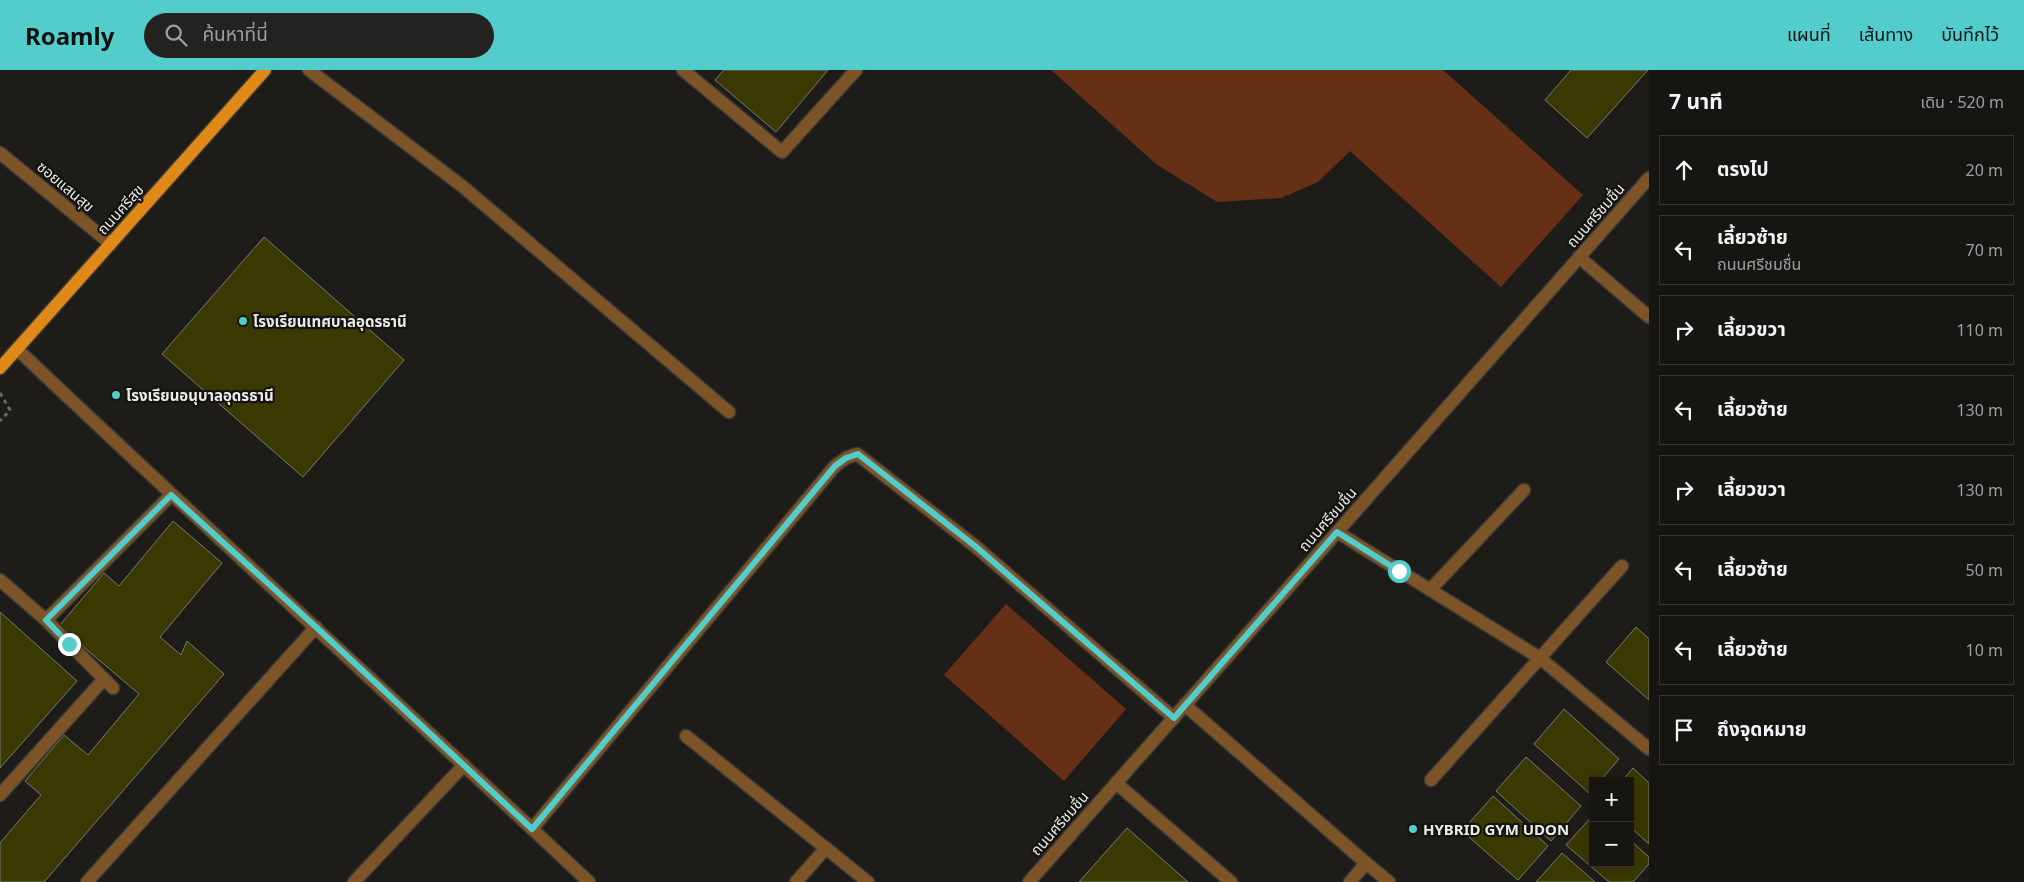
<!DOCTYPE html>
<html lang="th">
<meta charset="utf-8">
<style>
body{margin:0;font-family:"Noto Sans","Noto Sans Thai",sans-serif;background:#232220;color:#f1f3f6}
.controls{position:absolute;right:15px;bottom:15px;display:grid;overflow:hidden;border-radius:0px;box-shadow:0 2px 12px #0003}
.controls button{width:45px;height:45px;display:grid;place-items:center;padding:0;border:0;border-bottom:1px solid #353432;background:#161512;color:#f1f3f6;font:25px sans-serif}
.stop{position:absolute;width:15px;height:15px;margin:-11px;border:4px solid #52cdcc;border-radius:50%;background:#fff}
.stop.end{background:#52cdcc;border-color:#fff;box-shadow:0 1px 5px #0008}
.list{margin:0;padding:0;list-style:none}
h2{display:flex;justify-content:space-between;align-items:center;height:65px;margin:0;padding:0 20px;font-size:21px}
h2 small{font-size:16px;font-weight:400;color:#9e9f9f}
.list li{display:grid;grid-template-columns:32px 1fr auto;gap:15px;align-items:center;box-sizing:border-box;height:70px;margin:0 10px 10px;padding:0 10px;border:1px solid #353432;border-radius:0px}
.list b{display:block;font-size:19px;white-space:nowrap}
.list p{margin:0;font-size:16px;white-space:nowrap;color:#9e9f9f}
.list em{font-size:16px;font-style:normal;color:#9e9f9f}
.icon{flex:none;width:28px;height:28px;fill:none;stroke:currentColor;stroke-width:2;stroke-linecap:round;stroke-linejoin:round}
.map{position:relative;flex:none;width:1649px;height:812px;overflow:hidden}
header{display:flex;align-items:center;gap:30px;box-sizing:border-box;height:70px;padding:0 25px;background:#52cdcc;color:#111}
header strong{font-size:24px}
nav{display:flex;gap:28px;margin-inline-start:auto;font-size:18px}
.search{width:350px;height:45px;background:#232220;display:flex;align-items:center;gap:12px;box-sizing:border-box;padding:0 18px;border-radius:28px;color:#9e9f9f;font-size:19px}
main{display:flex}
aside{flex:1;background:#161512}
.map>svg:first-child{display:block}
.green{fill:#663016}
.building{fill:#3a3901;stroke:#7a7a75}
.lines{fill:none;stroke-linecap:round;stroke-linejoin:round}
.minor-casing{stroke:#3b3935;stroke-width:15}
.major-casing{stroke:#3b3935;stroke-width:15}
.path{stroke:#6b6a66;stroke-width:3;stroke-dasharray:4 4;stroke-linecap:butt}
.minor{stroke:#7d5428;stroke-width:12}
.major{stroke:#df8a18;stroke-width:12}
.route{stroke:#52cdcc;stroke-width:6}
.poi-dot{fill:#52cdcc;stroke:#15130f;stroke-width:2}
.labels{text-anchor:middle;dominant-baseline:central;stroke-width:4.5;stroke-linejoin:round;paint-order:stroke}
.street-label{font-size:15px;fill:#ecebe8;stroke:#15130f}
.poi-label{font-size:15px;font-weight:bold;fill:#ecebe8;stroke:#15130f;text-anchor:start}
</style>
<header>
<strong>Roamly</strong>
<div class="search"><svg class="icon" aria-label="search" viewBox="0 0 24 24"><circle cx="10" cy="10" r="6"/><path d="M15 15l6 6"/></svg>ค้นหาที่นี่</div>
<nav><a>แผนที่</a><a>เส้นทาง</a><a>บันทึกไว้</a></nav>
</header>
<main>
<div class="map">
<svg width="1649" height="812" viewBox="0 0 1649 812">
<rect width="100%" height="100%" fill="#1e1c18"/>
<g class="green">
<path d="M1051,0H1443L1583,125L1501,217L1350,81L1318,112L1281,128L1217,132L1156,94Z"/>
<path d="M1006,534L1126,639L1064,711L944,605Z"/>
</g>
<g class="building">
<path d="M724,0H828L776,62L715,10Z"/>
<path d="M1571,0H1648L1587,68L1545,30Z"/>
<path d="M264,167L404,290L303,407L162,284Z"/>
<path d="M173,451L222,493L160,567L181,585L187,571L224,604L44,812H0V773L41,725L25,711L64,665L88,685L139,624L59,556L104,503L119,516Z"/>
<path d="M0,542L77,611L0,698Z"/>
<path d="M1636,557L1649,569V630L1606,592Z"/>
<path d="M1564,639L1619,689L1600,711H1593V719L1589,723L1534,674Z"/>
<path d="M1526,687L1581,736L1551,771L1496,721Z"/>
<path d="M1633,698L1649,713V774L1630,757V711H1622Z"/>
<path d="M1493,726L1548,776L1518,810L1462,761Z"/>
<path d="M1593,745V793H1630V770L1649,787V794L1633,812H1609L1566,775Z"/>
<path d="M1127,758L1188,812H1079Z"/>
<path d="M1562,783L1595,812H1536Z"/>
</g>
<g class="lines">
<g class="minor-casing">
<g id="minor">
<path d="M309,0L462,116L729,342"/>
<path d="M683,0L782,82L856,0"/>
<path d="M0,83L111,174"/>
<path d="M1579,187L1649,247"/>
<path d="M17,279C206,458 399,634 589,812"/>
<path d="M1337,462L1540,588L1649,679"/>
<path d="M0,510L46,550L113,618"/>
<path d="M1430,520L1524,420"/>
<path d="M46,550L171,425"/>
<path d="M1185,635L1366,793L1350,812"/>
<path d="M686,666L868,812"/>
<path d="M1431,710L1622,496"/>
<path d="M1116,713L1231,812"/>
<path d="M0,725L104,609"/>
<path d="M532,759L835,396L846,388L857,384L975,476L1174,648"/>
<path d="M1366,793L1389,812"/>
<path d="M87,812L316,557"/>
<path d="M354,812L464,695"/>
<path d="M796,812L826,778"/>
<path d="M1029,812L1649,108"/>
</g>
</g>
<g class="major-casing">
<path id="major" d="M0,298L265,0"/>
</g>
<path class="path" d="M0,323L10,340L0,351"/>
<use href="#minor" class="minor"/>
<use href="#major" class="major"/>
</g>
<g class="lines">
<path class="route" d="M69,574L46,550L171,425L316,557L532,759L835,396L846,388L858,384L975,476L1174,648L1337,462L1399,501"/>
</g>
<g class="poi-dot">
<circle cx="243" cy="251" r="5"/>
<circle cx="116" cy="325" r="5"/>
<circle cx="1413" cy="759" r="5"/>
</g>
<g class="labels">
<g class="street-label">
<text transform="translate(66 116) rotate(40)">ซอยแสนสุข</text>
<text transform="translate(120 139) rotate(-48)">ถนนศรีสุข</text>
<text transform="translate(1595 145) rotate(-49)">ถนนศรีชมชื่น</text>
<text transform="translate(1327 449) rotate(-49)">ถนนศรีชมชื่น</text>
<text transform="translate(1059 753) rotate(-49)">ถนนศรีชมชื่น</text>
</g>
<g class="poi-label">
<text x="253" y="251">โรงเรียนเทศบาลอุดรธานี</text>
<text x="126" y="325">โรงเรียนอนุบาลอุดรธานี</text>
<text x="1423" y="759">HYBRID GYM UDON</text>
</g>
</g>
</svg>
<div class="controls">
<button>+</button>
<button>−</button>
</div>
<div class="stop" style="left:1399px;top:501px"></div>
<div class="stop end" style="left:69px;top:574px"></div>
</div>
<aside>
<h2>7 นาที<small>เดิน · 520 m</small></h2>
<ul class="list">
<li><svg class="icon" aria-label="ahead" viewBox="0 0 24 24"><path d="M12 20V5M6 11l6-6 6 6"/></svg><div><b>ตรงไป</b></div><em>20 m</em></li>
<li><svg class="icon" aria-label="left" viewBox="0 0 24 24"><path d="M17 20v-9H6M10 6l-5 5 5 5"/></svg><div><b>เลี้ยวซ้าย</b><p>ถนนศรีชมชื่น</p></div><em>70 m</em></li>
<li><svg class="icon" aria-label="right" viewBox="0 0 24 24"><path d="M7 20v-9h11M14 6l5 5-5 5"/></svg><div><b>เลี้ยวขวา</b></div><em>110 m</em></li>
<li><svg class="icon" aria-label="left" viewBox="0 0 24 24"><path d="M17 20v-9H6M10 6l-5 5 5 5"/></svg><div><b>เลี้ยวซ้าย</b></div><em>130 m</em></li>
<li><svg class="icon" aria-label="right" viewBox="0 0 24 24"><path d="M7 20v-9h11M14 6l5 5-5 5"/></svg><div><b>เลี้ยวขวา</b></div><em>130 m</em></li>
<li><svg class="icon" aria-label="left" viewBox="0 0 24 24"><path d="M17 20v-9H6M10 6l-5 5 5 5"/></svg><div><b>เลี้ยวซ้าย</b></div><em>50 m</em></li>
<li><svg class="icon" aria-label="left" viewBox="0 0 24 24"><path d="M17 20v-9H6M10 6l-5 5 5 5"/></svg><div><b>เลี้ยวซ้าย</b></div><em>10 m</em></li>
<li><svg class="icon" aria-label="arrive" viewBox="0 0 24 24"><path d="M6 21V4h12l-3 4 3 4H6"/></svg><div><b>ถึงจุดหมาย</b></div></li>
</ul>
</aside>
</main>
